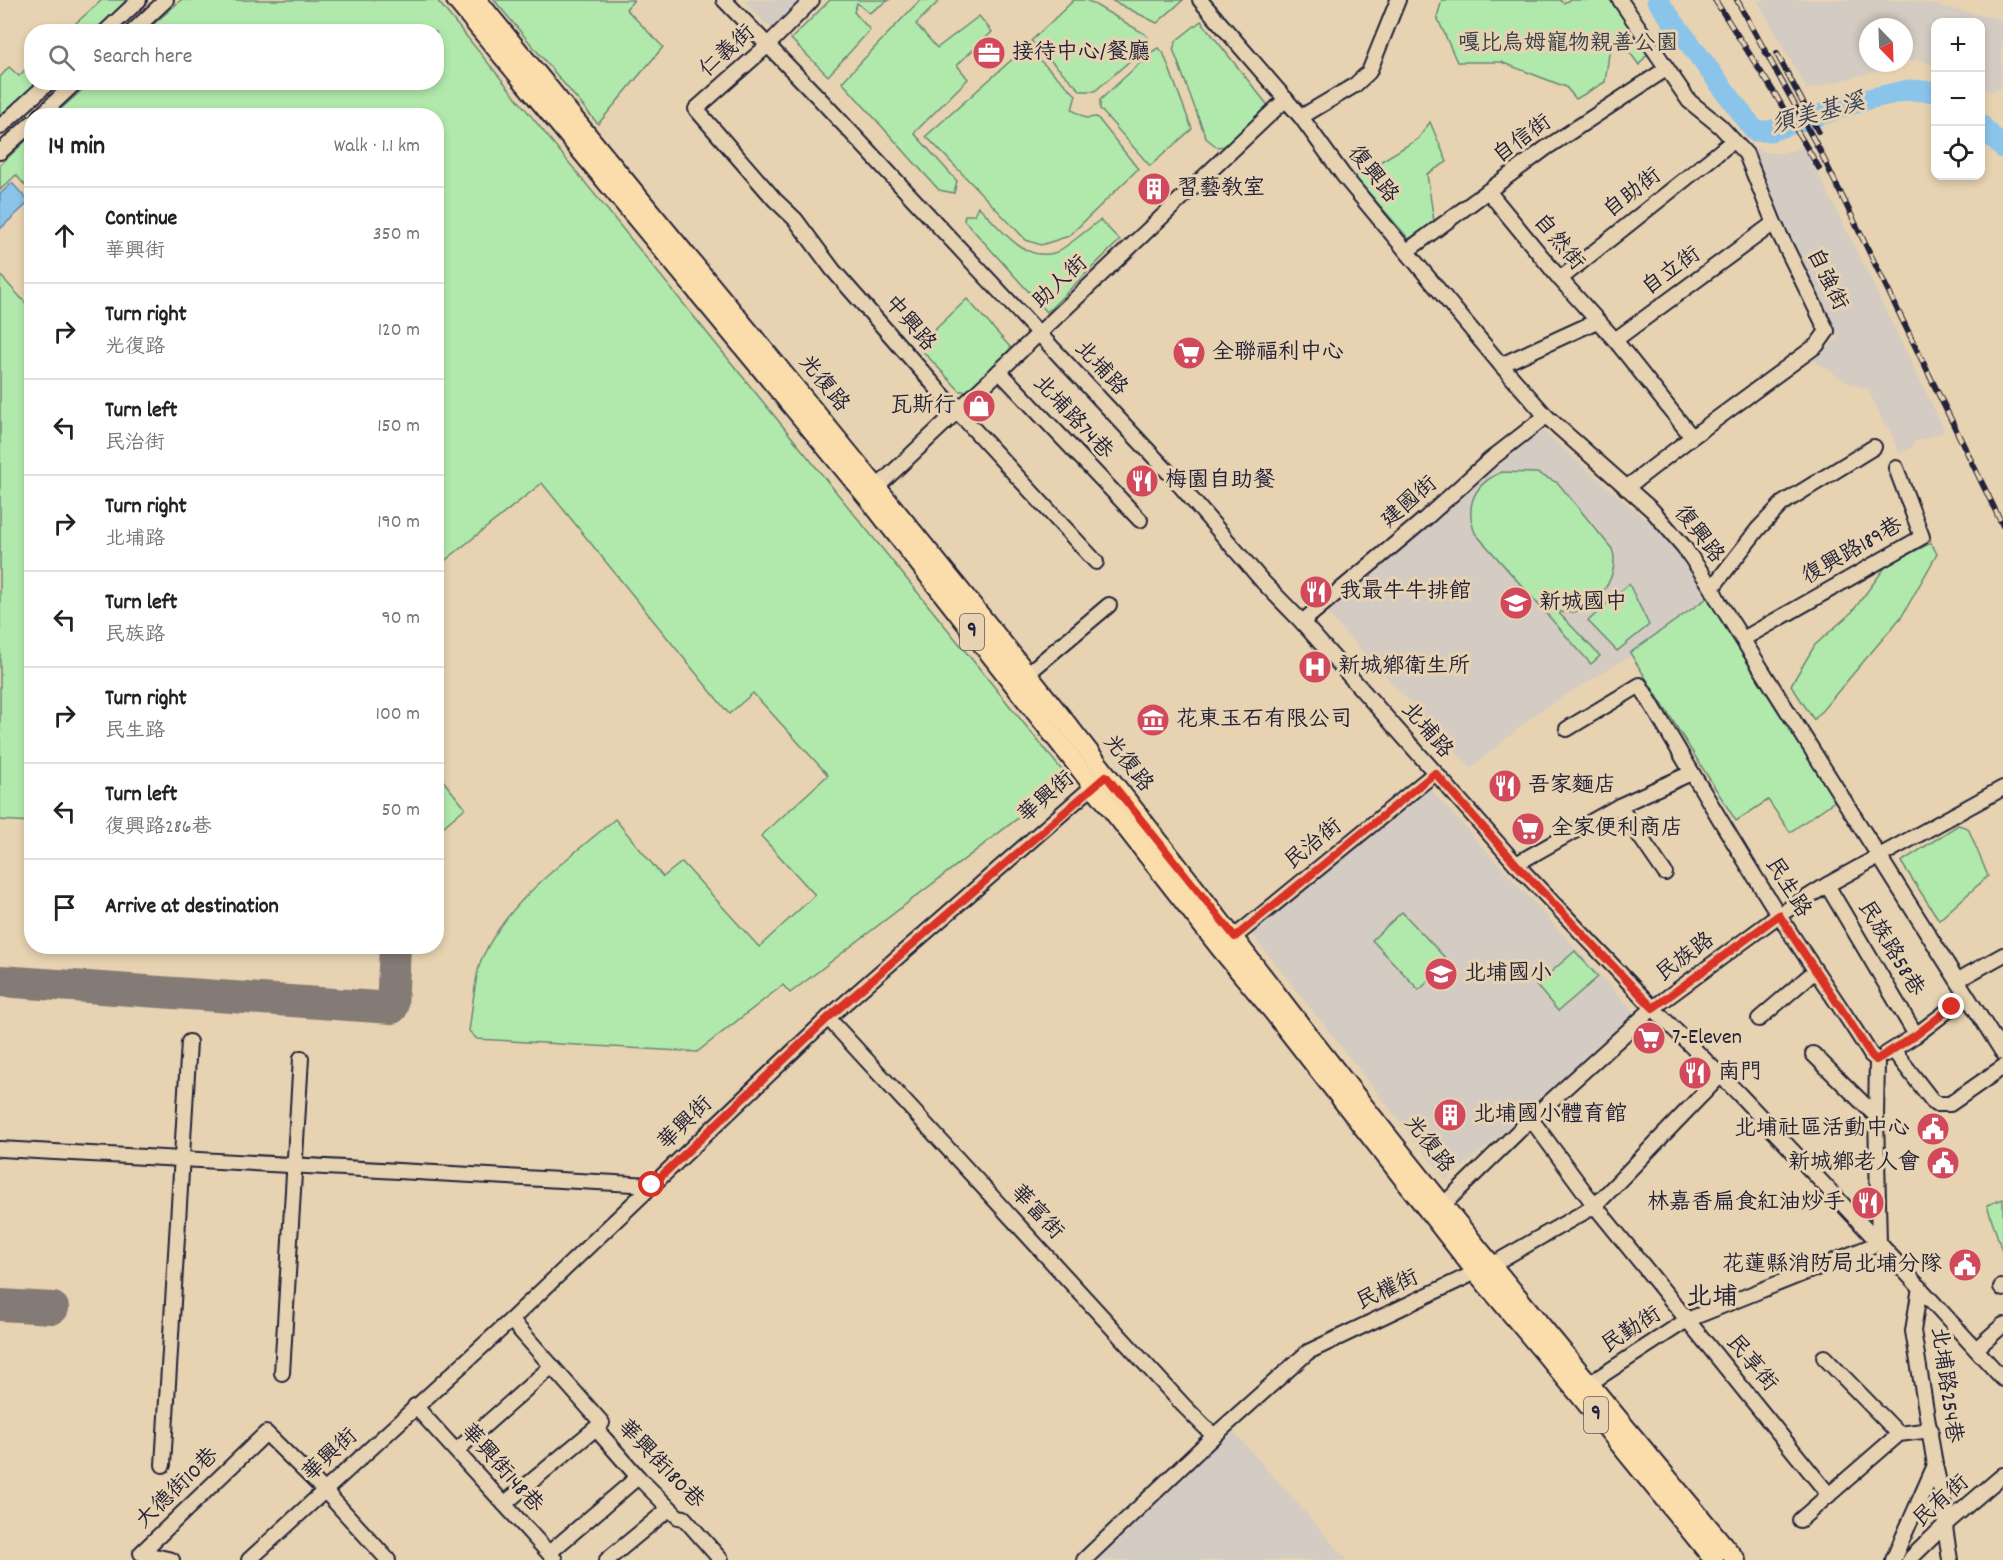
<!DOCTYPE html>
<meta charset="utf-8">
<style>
body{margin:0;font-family:Dekko,"LXGW WenKai TC",sans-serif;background:#f6f6f6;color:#222}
.controls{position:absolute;right:18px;top:18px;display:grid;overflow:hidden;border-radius:12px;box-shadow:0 3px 9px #0003}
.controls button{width:54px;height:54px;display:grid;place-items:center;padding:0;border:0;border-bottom:2px solid #e0e0e0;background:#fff;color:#222;font:30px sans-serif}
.compass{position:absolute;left:1859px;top:18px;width:54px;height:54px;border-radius:50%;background:#fff;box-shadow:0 3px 9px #0003;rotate:157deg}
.stop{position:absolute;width:18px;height:18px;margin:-14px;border:4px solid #d93025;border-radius:50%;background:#fff}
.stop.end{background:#d93025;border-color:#fff;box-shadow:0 2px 6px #0008}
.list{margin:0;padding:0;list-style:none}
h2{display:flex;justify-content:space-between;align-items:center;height:78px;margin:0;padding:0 24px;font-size:26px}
h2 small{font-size:20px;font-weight:400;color:#767676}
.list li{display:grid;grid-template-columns:39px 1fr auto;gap:18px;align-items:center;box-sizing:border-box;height:96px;padding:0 24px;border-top:2px solid #e0e0e0}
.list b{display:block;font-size:22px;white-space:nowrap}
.list p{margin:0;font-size:20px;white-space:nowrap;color:#767676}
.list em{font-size:20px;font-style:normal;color:#767676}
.icon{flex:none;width:33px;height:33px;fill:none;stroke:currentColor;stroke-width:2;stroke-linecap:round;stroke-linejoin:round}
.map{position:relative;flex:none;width:2003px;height:1560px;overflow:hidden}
.search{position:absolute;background:#fff;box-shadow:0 3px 9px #0003;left:24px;top:24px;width:420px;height:66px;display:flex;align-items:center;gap:15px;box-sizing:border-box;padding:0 21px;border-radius:24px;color:#767676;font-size:22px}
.panel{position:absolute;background:#fff;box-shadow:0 3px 9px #0003;left:24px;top:108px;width:420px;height:846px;border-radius:24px}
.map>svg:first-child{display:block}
.built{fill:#d4cbc2;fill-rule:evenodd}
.green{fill:#b1e9ac;stroke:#6a8674;stroke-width:1.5}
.water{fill:#8bc4ea;stroke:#6183a4;stroke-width:1.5}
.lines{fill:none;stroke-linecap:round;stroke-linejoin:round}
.river{stroke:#8bc4ea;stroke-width:21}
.taxiway{stroke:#847a76;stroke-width:32}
.minor-casing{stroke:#22223b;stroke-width:18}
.major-casing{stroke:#22223b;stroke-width:22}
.minor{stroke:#e7d3b1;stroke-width:14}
.major{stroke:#faddab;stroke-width:18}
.rail-casing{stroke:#22223b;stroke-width:6}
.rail{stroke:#e7d3b1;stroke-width:4;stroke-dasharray:11;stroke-linecap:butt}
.route{stroke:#d93025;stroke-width:8}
.labels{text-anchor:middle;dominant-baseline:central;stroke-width:6;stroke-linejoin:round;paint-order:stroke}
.shield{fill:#e7d3b1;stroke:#5d575e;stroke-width:1.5}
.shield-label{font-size:21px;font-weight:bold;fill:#22223b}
.park-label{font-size:22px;fill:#37404c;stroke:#e7d3b1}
.street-label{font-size:22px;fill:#22223b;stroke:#e7d3b1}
.poi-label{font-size:22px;fill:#22223b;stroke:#e7d3b1;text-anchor:start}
.water-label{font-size:24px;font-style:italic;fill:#37425e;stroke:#e7d3b1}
.quarter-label{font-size:26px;fill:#22223b;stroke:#e7d3b1}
</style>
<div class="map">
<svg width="2003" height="1560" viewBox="0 0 2003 1560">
<rect width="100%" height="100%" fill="#e7d3b1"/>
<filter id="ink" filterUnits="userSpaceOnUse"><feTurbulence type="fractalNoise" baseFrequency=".0167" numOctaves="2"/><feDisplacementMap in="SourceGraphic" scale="12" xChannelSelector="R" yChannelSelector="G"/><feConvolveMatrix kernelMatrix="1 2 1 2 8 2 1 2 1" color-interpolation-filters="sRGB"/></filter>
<g filter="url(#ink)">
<g class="built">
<path d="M743,0H803L775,28L768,26Z"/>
<path d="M1757,0H1912L2003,20L2001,88L1992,92L1981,87L1980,22H1936L1935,66L1919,59L1807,90ZM1868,27H1904V63H1868Z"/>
<path d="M1748,146L1769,153H1781L1804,147L1827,191L1945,431L1915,442L1912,448L1899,453L1888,425L1885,426L1868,389L1849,383L1811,359L1839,338Z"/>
<path d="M1542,430L1674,544L1710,596L1628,657L1538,712L1471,768L1324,610Z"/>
<path d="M1429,788L1636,1014L1543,1101L1446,1180L1252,934Z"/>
<path d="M1221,1417L1347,1560H1087L1079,1551Z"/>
</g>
<g class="green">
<path d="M102,0H129L95,31H67Z"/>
<path d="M181,0H437L1069,779L790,993L783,985L697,1052L477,1039L469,1031C472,1013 475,972 482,958C509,899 567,860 615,819L663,877L682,862L759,947L815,895L761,836L828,775L753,693L729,714L542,483L437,567L436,116L54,115L90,83L436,82V32L146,31Z"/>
<path d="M494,0H634L626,9L663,47L598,124Z"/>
<path d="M830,0H889L869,13L857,3L854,12L870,30L828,76L791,39Z"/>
<path d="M920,0H940L916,24L937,48L979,16L992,32L957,65L968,79L914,133L957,181L954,193L939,190L842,82Z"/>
<path d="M1074,0H1087L1145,34L1149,39L1147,46L1095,91H1081L1031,41Z"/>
<path d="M1111,0H1183L1157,23Z"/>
<path d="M1442,0H1560L1563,3L1571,0H1610L1648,53L1639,65L1618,36L1609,54L1605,82L1576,99L1566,87L1501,62H1457L1437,17Z"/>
<path d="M1201,21L1270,108L1226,146L1217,147L1206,138L1173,49L1177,40Z"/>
<path d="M1026,47L1076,95L1072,110L1086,118L1097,117L1138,169L1069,236L1041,245L1026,240L926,136Z"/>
<path d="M1158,48L1163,52L1192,129L1150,166L1100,109V100L1153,51Z"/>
<path d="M31,64L32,82L39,83L0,118V77L9,67L19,76Z"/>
<path d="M1430,122L1447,162L1427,174L1434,222L1409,239L1355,177L1418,139Z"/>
<path d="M31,136V192L16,175L0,190V165Z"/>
<path d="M978,206C998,225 1022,262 1054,253C1064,250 1090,227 1100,220L1120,240L1047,312L964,220L965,215H974Z"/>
<path d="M0,275L31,309V822L0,820Z"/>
<path d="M967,299L1011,348L970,391H960L918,346Z"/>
<path d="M1502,472L1537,473L1558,483L1612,549C1623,578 1588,622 1557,611L1600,656L1591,664L1475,533C1464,505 1475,483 1502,472Z"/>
<path d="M1931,543L1937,554L1902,616L1814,720L1791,685L1815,645L1852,612L1887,565Z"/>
<path d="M1629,584L1649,625L1617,651L1588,621Z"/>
<path d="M1710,596L1836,800L1790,832L1768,800L1736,821L1630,653Z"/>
<path d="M437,773L465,808L437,832H436Z"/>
<path d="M1958,825L1968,828L1988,876L1939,920L1901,862Z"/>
<path d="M1402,912L1449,962L1419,990L1372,940Z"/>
<path d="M1575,951L1598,977L1558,1011L1536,985Z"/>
<path d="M2003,1199V1254L1987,1205Z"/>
</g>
<path class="water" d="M12,183L29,202L0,229V194Z"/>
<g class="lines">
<g class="river">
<path d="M1657,0L1755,131H1770L1868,99L1909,90L1936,92"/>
<path d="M1980,124L2003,148"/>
</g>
<g class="taxiway">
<path d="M0,981L392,1008L395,946"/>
<path d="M0,1305L53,1308"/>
</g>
<g class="minor-casing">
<g id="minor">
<path d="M724,0L819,98L1170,474L1263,582L1302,622L1516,864L1653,1008L1739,1094L1879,1243L2003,1379"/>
<path d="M812,0L767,46L696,109L775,200L795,219L833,270L957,411L1096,562"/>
<path d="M1200,0L1301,117L1343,175L1501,365L1546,416L1652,510L1684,547L1712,588L1719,602L2003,1053"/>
<path d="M1620,0L1689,101L1720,126L1746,154L1774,223L1827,331L1817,345L1692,437L1626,488"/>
<path d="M105,32L139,0"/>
<path d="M132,32L166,0"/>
<path d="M40,116L76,82"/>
<path d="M1301,117L1355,85L1369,72L1398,0"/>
<path d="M0,127L49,82"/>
<path d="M0,152L32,123"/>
<path d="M1488,191L1560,279L1615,340L1774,223"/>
<path d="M1407,251L1546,148L1666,69"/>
<path d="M1560,279L1733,141"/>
<path d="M1615,340L1692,437"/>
<path d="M1501,365L1597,321"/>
<path d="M999,371L1140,520"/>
<path d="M872,492L1286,99"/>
<path d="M1712,588L1758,529L1783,503L1874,447"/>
<path d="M1302,622L1426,518L1491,459L1546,416"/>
<path d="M1743,639L1922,537L1896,468"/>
<path d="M1027,674L1109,605"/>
<path d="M1567,729L1640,685C1686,763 1732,841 1780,917C1810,964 1842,1008 1871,1055L1877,1060L1876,1116L1879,1243L1687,1320L1581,1389"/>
<path d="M1619,806L1665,873"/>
<path d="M1516,864L1619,806L1691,773"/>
<path d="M1827,885L1916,1035"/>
<path d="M1227,943L1435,773"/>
<path d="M1958,980L2003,955"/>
<path d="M828,1018L1184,1406L1214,1436"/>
<path d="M1759,1019L1815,971"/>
<path d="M1893,1050L1935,1104H1950L2003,1067"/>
<path d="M1813,1054L1876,1116"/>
<path d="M1886,1054L1916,1035L1967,996"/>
<path d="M1531,1119L1595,1206L1829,1495"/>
<path d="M0,1149L652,1185"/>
<path d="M1436,1212L1531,1119L1653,1008L1779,915L1827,885L2003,788"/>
<path d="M1920,1287L1913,1331L1935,1465L1948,1522"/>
<path d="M2001,1287L2003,1289"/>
<path d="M1976,1349L2003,1325"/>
<path d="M1824,1357L1899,1434"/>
<path d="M282,1373L301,1058"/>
<path d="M415,1406L555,1560"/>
<path d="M596,1429L638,1477L678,1517L684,1518L721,1560"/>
<path d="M457,1450L552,1366"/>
<path d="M163,1465L189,1042"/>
<path d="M504,1504L602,1423L511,1320"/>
<path d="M1800,1520L1899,1434L1931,1430"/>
<path d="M1945,1527L1950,1560"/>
<path d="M549,1553L638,1477"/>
<path d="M172,1560L141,1553L266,1433L325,1491L388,1560"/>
<path d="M249,1560L511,1320L828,1018L1099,781"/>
<path d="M607,1560L670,1508"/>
<path d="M1084,1560L1214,1436L1308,1352L1493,1264L1595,1206L1720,1076"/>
<path d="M1893,1560L1935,1465"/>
<path d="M1909,1560L1948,1522L2003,1475"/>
</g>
</g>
<g class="major-casing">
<g id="major">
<path d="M456,0L867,497L1220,948L1274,1013L1476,1272L1577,1392L1714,1560"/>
<path d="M477,0C659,224 845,445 1025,671C1113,781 1199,893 1285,1005C1430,1193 1583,1377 1736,1560"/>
</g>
</g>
<use href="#minor" class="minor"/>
<use href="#major" class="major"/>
<g class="rail-casing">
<g id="rail">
<path d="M1715,0L1775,94L1819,168"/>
<path d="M1737,0L1819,149L2003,526"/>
<path d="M1777,54L1818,131"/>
</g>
</g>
<use href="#rail" class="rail"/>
</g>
</g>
<g class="lines" filter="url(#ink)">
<path class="route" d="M652,1185L828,1018L1106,776L1235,937L1435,773L1516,864L1653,1008L1779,915C1809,962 1841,1007 1871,1055L1876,1060L1916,1035L1952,1007"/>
</g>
<defs>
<g id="office-disc" transform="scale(1.725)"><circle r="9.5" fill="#d1495b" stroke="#e7d3b1"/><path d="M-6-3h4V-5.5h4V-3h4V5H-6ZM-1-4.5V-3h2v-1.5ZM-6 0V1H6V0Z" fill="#fff"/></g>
<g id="building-disc" transform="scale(1.725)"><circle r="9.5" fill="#d1495b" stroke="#e7d3b1"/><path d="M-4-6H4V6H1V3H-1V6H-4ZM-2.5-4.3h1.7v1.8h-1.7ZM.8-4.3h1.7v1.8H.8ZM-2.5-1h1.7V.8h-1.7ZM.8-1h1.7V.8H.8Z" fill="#fff"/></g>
<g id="supermarket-disc" transform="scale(1.725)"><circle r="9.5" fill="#d1495b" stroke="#e7d3b1"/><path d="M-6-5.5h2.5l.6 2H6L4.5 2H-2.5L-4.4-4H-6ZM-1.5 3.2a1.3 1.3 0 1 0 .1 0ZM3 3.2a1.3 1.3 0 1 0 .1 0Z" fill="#fff"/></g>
<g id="shop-disc" transform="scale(1.725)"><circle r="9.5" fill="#d1495b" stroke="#e7d3b1"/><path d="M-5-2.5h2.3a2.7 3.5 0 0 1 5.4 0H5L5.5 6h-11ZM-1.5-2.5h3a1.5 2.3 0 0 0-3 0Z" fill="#fff"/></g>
<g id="restaurant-disc" transform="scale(1.725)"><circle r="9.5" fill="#d1495b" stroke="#e7d3b1"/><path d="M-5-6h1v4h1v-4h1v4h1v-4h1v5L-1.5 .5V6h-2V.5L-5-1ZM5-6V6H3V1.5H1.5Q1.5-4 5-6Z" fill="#fff"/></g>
<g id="school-disc" transform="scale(1.725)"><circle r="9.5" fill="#d1495b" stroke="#e7d3b1"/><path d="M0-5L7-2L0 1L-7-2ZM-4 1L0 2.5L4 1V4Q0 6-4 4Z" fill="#fff"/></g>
<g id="hospital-disc" transform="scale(1.725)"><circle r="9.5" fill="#d1495b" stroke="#e7d3b1"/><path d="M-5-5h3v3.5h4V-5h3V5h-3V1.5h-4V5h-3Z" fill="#fff"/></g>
<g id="museum-disc" transform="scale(1.725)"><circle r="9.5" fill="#d1495b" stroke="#e7d3b1"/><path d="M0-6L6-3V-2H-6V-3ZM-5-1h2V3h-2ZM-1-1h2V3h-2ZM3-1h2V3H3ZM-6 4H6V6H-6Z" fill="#fff"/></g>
<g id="civic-disc" transform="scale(1.725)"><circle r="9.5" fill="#d1495b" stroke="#e7d3b1"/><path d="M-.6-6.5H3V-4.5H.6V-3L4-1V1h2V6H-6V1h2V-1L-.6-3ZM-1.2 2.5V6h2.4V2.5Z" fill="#fff"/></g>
</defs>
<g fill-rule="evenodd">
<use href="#office-disc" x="989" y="53"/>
<use href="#building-disc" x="1154" y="189"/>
<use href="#supermarket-disc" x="1189" y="353"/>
<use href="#shop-disc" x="979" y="406"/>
<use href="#restaurant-disc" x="1142" y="481"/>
<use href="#restaurant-disc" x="1316" y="592"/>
<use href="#school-disc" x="1516" y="603"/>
<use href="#hospital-disc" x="1315" y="667"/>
<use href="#museum-disc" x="1153" y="720"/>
<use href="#restaurant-disc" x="1505" y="786"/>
<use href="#supermarket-disc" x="1528" y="829"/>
<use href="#school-disc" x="1441" y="974"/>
<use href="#supermarket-disc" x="1649" y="1038"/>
<use href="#restaurant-disc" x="1695" y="1073"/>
<use href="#building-disc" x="1450" y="1115"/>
<use href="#civic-disc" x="1933" y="1129"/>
<use href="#civic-disc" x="1943" y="1163"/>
<use href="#restaurant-disc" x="1868" y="1203"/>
<use href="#civic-disc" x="1965" y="1265"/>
</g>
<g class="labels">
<g class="shield">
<rect x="960" y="614" width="24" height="36" rx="4.5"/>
<rect x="1584" y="1397" width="24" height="36" rx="4.5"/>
</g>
<g class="shield-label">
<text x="972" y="632">9</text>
<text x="1596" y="1415">9</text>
</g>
<g class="park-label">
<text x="1568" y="44">嘎比烏姆寵物親善公園</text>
</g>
<g class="street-label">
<text transform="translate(728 52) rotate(-42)">仁義街</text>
<text transform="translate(1523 140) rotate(-36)">自信街</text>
<text transform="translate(1372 175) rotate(51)">復興路</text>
<text transform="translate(1633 194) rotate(-38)">自助街</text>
<text transform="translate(1558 243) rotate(50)">自然街</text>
<text transform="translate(1672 272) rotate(-36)">自立街</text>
<text transform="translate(1826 280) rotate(64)">自強街</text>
<text transform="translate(1061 283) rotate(-43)">助人街</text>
<text transform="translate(909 324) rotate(49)">中興路</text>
<text transform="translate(1100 369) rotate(47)">北埔路</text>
<text transform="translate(823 384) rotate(51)">光復路</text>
<text transform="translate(1072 418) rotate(47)">北埔路74巷</text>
<text transform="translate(1410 503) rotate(-41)">建國街</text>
<text transform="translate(1698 535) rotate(52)">復興路</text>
<text transform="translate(1853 552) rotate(-30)">復興路189巷</text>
<text transform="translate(1426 731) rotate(49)">北埔路</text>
<text transform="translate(1127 764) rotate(52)">光復路</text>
<text transform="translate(1047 798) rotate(-41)">華興街</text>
<text transform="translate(1314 845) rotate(-39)">民治街</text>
<text transform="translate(1787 888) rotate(58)">民生路</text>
<text transform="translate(1890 949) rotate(59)">民族路58巷</text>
<text transform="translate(1686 958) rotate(-37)">民族路</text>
<text transform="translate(686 1124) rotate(-44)">華興街</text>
<text transform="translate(1428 1145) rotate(52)">光復路</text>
<text transform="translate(1036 1213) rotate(47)">華富街</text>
<text transform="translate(1388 1291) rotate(-25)">民權街</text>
<text transform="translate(1632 1331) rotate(-33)">民勤街</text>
<text transform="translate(1751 1364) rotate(50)">民享街</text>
<text transform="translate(1945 1385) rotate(82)">北埔路254巷</text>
<text transform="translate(331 1456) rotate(-43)">華興街</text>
<text transform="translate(660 1465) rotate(46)">華興街180巷</text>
<text transform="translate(501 1469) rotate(48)">華興街148巷</text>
<text transform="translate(178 1489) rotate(-44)">大德街10巷</text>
<text transform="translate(1942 1502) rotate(-42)">民有街</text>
</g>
<g class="poi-label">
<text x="1012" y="53">接待中心/餐廳</text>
<text x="1177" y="189">習藝教室</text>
<text x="1212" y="353">全聯福利中心</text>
<text x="956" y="406" text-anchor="end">瓦斯行</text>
<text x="1165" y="481">梅園自助餐</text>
<text x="1339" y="592">我最牛牛排館</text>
<text x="1539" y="603">新城國中</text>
<text x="1338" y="667">新城鄉衛生所</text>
<text x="1176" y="720">花東玉石有限公司</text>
<text x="1528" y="786">吾家麵店</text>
<text x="1551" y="829">全家便利商店</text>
<text x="1464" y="974">北埔國小</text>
<text x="1672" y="1038">7-Eleven</text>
<text x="1718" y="1073">南門</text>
<text x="1473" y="1115">北埔國小體育館</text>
<text x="1910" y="1129" text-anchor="end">北埔社區活動中心</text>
<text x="1920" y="1163" text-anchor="end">新城鄉老人會</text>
<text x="1845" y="1203" text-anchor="end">林嘉香扁食紅油炒手</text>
<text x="1942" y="1265" text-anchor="end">花蓮縣消防局北埔分隊</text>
</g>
<g class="water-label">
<text transform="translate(1818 115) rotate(-15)">須美基溪</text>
</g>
<g class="quarter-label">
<text x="1712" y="1298">北埔</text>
</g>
</g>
</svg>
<div class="controls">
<button>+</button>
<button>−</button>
<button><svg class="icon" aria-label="locate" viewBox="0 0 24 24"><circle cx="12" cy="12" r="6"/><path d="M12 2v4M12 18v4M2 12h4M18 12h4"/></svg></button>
</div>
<svg class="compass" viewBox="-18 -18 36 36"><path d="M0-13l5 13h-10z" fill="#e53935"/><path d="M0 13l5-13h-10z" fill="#767676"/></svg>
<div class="stop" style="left:652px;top:1185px"></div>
<div class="stop end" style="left:1952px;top:1007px"></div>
<div class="search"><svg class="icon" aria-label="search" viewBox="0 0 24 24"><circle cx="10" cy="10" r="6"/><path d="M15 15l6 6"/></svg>Search here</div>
<section class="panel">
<h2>14 min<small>Walk · 1.1 km</small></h2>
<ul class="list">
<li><svg class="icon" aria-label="ahead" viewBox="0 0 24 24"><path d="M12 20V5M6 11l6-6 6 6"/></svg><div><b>Continue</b><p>華興街</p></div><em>350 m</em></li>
<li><svg class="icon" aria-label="right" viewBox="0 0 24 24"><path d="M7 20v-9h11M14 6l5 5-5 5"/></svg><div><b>Turn right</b><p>光復路</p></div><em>120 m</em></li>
<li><svg class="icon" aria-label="left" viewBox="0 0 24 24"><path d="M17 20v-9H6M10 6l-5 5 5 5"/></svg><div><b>Turn left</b><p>民治街</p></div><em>150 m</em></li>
<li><svg class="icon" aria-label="right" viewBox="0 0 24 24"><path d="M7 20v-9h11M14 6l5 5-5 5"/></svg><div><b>Turn right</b><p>北埔路</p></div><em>190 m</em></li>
<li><svg class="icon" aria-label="left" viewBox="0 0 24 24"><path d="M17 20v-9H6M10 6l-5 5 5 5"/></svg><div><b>Turn left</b><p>民族路</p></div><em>90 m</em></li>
<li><svg class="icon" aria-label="right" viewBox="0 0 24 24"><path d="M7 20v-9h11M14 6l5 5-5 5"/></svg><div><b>Turn right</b><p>民生路</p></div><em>100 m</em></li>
<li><svg class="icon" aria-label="left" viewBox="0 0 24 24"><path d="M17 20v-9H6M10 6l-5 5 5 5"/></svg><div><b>Turn left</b><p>復興路286巷</p></div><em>50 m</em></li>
<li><svg class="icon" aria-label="arrive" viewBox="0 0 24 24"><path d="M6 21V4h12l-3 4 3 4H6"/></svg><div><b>Arrive at destination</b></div></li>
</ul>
</section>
</div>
